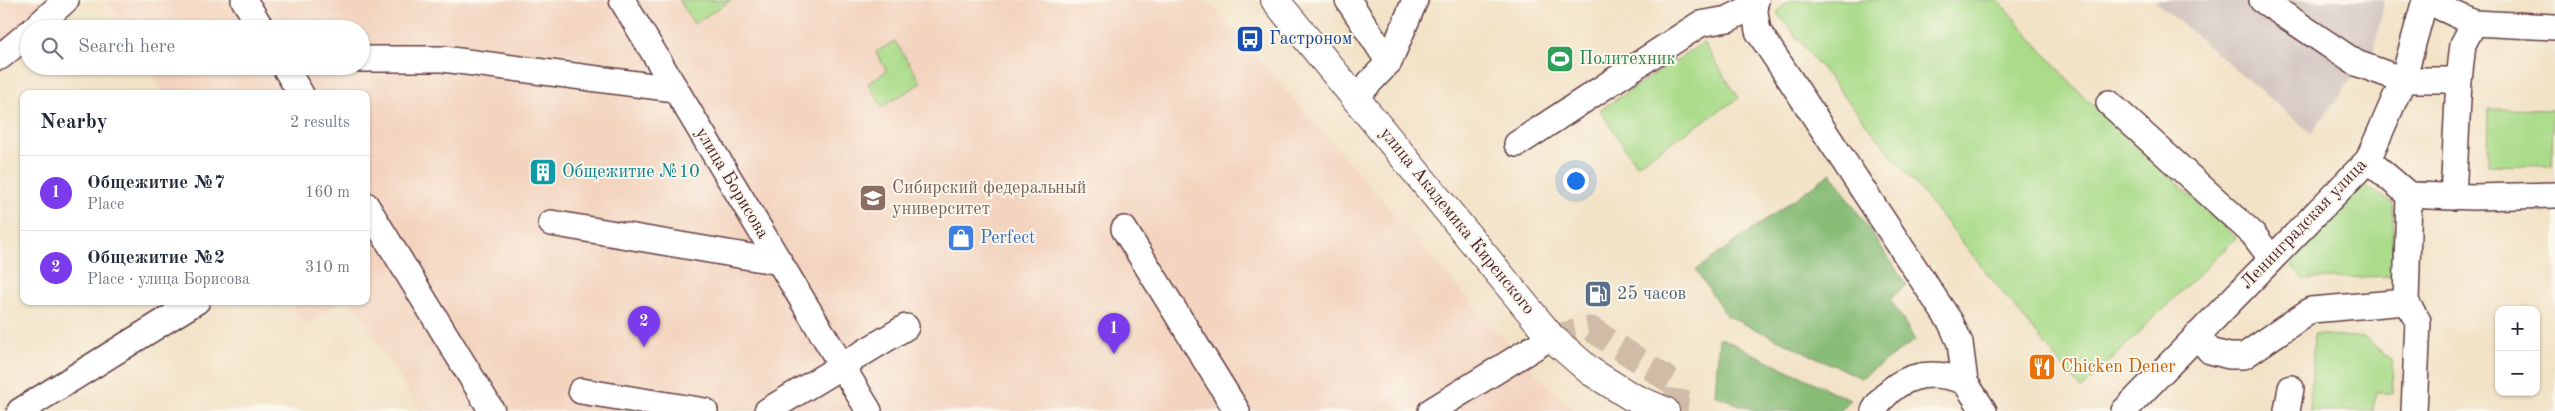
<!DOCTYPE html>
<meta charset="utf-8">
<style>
body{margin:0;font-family:"Old Standard TT",serif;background:#f2f2f3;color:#1f2937}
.controls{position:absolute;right:15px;bottom:15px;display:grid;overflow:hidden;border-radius:10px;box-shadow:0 1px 4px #0004}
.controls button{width:45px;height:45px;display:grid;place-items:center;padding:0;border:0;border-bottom:1px solid #e0e1e3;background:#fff;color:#1f2937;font:25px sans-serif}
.you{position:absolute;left:1575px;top:180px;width:18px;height:18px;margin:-12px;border:4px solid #fff;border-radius:50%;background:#1a73e8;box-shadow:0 0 0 8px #1a73e833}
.badge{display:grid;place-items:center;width:32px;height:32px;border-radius:50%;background:#7c3aed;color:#fff;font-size:16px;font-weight:700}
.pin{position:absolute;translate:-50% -41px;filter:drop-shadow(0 1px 2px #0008)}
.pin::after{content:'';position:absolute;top:26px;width:18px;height:15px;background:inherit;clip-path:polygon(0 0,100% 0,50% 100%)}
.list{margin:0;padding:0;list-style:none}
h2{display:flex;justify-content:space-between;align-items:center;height:65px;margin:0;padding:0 20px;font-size:21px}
h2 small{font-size:16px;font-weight:400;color:#747a83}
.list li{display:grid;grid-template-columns:32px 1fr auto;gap:15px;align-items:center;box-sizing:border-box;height:75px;padding:0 20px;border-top:1px solid #e0e1e3}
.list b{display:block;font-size:19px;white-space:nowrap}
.list p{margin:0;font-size:16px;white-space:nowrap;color:#747a83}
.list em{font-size:16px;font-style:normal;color:#747a83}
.icon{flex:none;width:28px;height:28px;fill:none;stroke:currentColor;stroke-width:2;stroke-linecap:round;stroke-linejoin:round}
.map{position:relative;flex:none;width:2555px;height:411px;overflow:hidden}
.search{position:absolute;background:#fff;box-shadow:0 1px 4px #0004;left:20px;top:20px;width:350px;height:55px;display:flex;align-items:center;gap:12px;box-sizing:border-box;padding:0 18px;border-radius:28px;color:#747a83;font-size:19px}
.panel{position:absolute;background:#fff;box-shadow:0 1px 4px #0004;left:20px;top:90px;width:350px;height:215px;border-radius:10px}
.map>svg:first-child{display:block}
.built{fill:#f3d4bf}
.industrial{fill:#cfc0bb}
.green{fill:#aadc8a;stroke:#7a7e5a}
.forest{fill:#87bc76;stroke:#686e50}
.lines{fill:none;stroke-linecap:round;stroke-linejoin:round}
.minor-tunnel{stroke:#d0bba7;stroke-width:25;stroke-dasharray:25 12;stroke-linecap:butt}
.minor-casing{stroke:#633c42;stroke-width:28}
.major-casing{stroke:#633c42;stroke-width:30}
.minor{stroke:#fff;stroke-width:25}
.major{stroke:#fff;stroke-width:28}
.labels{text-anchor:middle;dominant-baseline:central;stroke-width:4;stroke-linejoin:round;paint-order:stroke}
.transit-label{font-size:18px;fill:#164399;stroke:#fbf7ec;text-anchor:start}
.leisure-label{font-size:18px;fill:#27864d;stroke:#fbf7ec;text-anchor:start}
.culture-label{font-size:18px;fill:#0d838f;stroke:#fbf7ec;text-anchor:start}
.street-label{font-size:18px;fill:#4a1f2b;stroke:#fbf7ec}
.education-label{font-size:18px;fill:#785e54;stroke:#fbf7ec;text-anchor:start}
.shop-label{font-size:18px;fill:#366cbe;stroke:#fbf7ec;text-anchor:start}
.service-label{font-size:18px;fill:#4e5e75;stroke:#fbf7ec;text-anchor:start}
.food-label{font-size:18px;fill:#c56008;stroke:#fbf7ec;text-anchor:start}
</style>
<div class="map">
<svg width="2555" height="411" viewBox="0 0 2555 411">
<rect width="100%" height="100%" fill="#fbf7ec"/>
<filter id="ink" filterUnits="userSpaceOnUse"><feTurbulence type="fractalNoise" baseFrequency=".02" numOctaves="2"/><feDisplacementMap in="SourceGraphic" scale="10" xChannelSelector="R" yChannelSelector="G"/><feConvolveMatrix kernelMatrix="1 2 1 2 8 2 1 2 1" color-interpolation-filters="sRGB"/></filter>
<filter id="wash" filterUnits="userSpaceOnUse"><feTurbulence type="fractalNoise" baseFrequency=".0096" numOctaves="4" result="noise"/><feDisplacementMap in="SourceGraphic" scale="20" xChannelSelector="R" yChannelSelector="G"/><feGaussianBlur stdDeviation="1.12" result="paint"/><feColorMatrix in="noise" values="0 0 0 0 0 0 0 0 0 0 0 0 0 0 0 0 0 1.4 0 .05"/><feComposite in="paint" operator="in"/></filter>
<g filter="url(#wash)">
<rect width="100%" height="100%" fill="#f2e2c6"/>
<g class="built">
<path d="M0,0H50L0,45Z"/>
<path d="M107,0H1207L1518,356L1574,411H420L352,301H366V94H164L148,66H361V29H125Z"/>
<path d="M291,301H342L305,325Z"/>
</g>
<path class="industrial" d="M2154,0H2385L2374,49L2311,133Z"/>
<g class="green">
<path d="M679,0H731L694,24Z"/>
<path d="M1789,0H1998L2071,84L2236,238L2081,389L1777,13Z"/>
<path d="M895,41L921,83L882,107L868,83L887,71L876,52Z"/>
<path d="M1703,43L1739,98L1636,165L1600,110Z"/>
<path d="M2489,109L2553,110L2552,166L2488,165Z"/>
<path d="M2362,184L2393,203V276L2303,279L2291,265L2298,246Z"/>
<path d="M2314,334L2365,338L2392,360L2393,393H2375L2373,411H2310Z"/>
</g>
<g class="forest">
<path d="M1831,173L1907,285L1890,298L1915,340L1861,378L1727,316L1696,270Z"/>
<path d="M1719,337L1850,400L1840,411H1755L1715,395Z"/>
</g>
</g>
<g filter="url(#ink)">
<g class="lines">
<path class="minor-tunnel" d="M1551,337L1591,329L1678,386L1675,411"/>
<g class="minor-casing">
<g id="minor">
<path d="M244,0L262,29"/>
<path d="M622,0L869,411"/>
<path d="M1348,0L1389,62"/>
<path d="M1756,0L1754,6L1758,31L1951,323L1960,343L1965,382"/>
<path d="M2262,0L2356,63L2403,80H2459"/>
<path d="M34,29L66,0"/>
<path d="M0,57L29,33"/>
<path d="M361,59H443L675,89"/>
<path d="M284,66L301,94"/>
<path d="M1355,98L1389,62L1415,0"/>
<path d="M2109,103L2253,234L2271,258"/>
<path d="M1517,144L1700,24L1728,19L1754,6L1756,0"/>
<path d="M2368,160L2409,195L2475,197L2555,195"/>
<path d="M2409,195L2453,197L2459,80L2463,44L2474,23"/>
<path d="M2409,195L2406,302L2418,321L2414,411"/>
<path d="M366,205L492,411"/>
<path d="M551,223L780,262"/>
<path d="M1124,229L1237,411"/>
<path d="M2197,335L2210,351L2229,356H2244L2311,310L2406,302"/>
<path d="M581,391L705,411"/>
<path d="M20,411L197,301"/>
<path d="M767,411L906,327"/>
<path d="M1431,411L1551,337"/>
<path d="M1874,411C1894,376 1929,367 1965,382L1984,411"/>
<path d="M2124,411L2368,160L2403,80L2425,0L2474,23L2555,27"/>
<path d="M2287,411L2291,388"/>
</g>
</g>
<g class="major-casing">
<path id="major" d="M1275,0L1551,337L1590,371L1630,396L1665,411"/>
</g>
<use href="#minor" class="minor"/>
<use href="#major" class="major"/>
</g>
</g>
<defs>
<g id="bus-square" transform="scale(1.4375)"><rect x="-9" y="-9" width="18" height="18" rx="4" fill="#1a4fb4" stroke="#fbf7ec"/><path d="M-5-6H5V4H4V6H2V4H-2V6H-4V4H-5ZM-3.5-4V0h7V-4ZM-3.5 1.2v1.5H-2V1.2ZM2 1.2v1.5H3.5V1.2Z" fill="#fff"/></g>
<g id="stadium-square" transform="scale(1.4375)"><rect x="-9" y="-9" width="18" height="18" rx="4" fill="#2e9e5b" stroke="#fbf7ec"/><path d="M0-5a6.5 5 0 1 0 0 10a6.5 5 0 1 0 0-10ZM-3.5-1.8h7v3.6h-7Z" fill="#fff"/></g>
<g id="building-square" transform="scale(1.4375)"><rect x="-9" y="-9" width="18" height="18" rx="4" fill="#0f9aa8" stroke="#fbf7ec"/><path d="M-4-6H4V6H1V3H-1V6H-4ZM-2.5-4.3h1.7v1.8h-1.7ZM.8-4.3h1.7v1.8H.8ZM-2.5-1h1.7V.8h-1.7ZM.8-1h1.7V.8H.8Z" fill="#fff"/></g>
<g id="university-square" transform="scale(1.4375)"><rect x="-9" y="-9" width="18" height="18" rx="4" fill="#8d6e63" stroke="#fbf7ec"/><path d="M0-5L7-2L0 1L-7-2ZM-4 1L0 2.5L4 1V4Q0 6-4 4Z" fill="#fff"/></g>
<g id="shop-square" transform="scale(1.4375)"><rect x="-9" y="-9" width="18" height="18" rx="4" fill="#3f7fe0" stroke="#fbf7ec"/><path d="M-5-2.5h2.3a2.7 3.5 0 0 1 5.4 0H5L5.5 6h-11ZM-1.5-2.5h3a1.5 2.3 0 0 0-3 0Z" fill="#fff"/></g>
<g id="fuel-square" transform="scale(1.4375)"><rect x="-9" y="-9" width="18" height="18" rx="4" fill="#5c6f8a" stroke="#fbf7ec"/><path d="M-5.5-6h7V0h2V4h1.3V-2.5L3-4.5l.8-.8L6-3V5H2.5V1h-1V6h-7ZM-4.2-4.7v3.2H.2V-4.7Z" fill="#fff"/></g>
<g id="restaurant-square" transform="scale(1.4375)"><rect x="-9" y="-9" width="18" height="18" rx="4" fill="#e8710a" stroke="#fbf7ec"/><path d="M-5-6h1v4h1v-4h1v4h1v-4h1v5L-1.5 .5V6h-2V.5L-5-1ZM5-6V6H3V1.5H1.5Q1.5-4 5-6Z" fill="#fff"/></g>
</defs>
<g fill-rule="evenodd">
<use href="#bus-square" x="1250" y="39"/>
<use href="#stadium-square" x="1560" y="59"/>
<use href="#building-square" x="543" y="172"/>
<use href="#university-square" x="873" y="198"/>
<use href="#shop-square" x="961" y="238"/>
<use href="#fuel-square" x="1598" y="294"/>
<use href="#restaurant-square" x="2042" y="367"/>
</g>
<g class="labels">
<g class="transit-label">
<text x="1269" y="39">Гастроном</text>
</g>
<g class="leisure-label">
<text x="1579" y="59">Политехник</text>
</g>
<g class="culture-label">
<text x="562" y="172">Общежитие №10</text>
</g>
<g class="street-label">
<text transform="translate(732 183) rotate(59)">улица Борисова</text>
<text transform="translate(1457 221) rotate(51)">улица Академика Киренского</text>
<text transform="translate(2304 224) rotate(-46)">Ленинградская улица</text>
</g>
<g class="education-label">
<text x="892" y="188">Сибирский федеральный<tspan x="892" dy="21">университет</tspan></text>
</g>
<g class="shop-label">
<text x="980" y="238">Perfect</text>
</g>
<g class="service-label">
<text x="1617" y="294">25 часов</text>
</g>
<g class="food-label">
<text x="2061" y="367">Chicken Dener</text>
</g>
</g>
</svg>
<div class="controls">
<button>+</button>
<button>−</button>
</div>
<div class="you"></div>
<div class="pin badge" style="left:1114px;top:354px">1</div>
<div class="pin badge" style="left:644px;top:347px">2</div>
<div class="search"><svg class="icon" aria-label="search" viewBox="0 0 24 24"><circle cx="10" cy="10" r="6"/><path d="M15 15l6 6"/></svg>Search here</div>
<section class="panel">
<h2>Nearby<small>2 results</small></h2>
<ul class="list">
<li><span class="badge">1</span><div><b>Общежитие №7</b><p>Place</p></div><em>160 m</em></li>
<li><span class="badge">2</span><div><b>Общежитие №2</b><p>Place · улица Борисова</p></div><em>310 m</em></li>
</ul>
</section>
</div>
